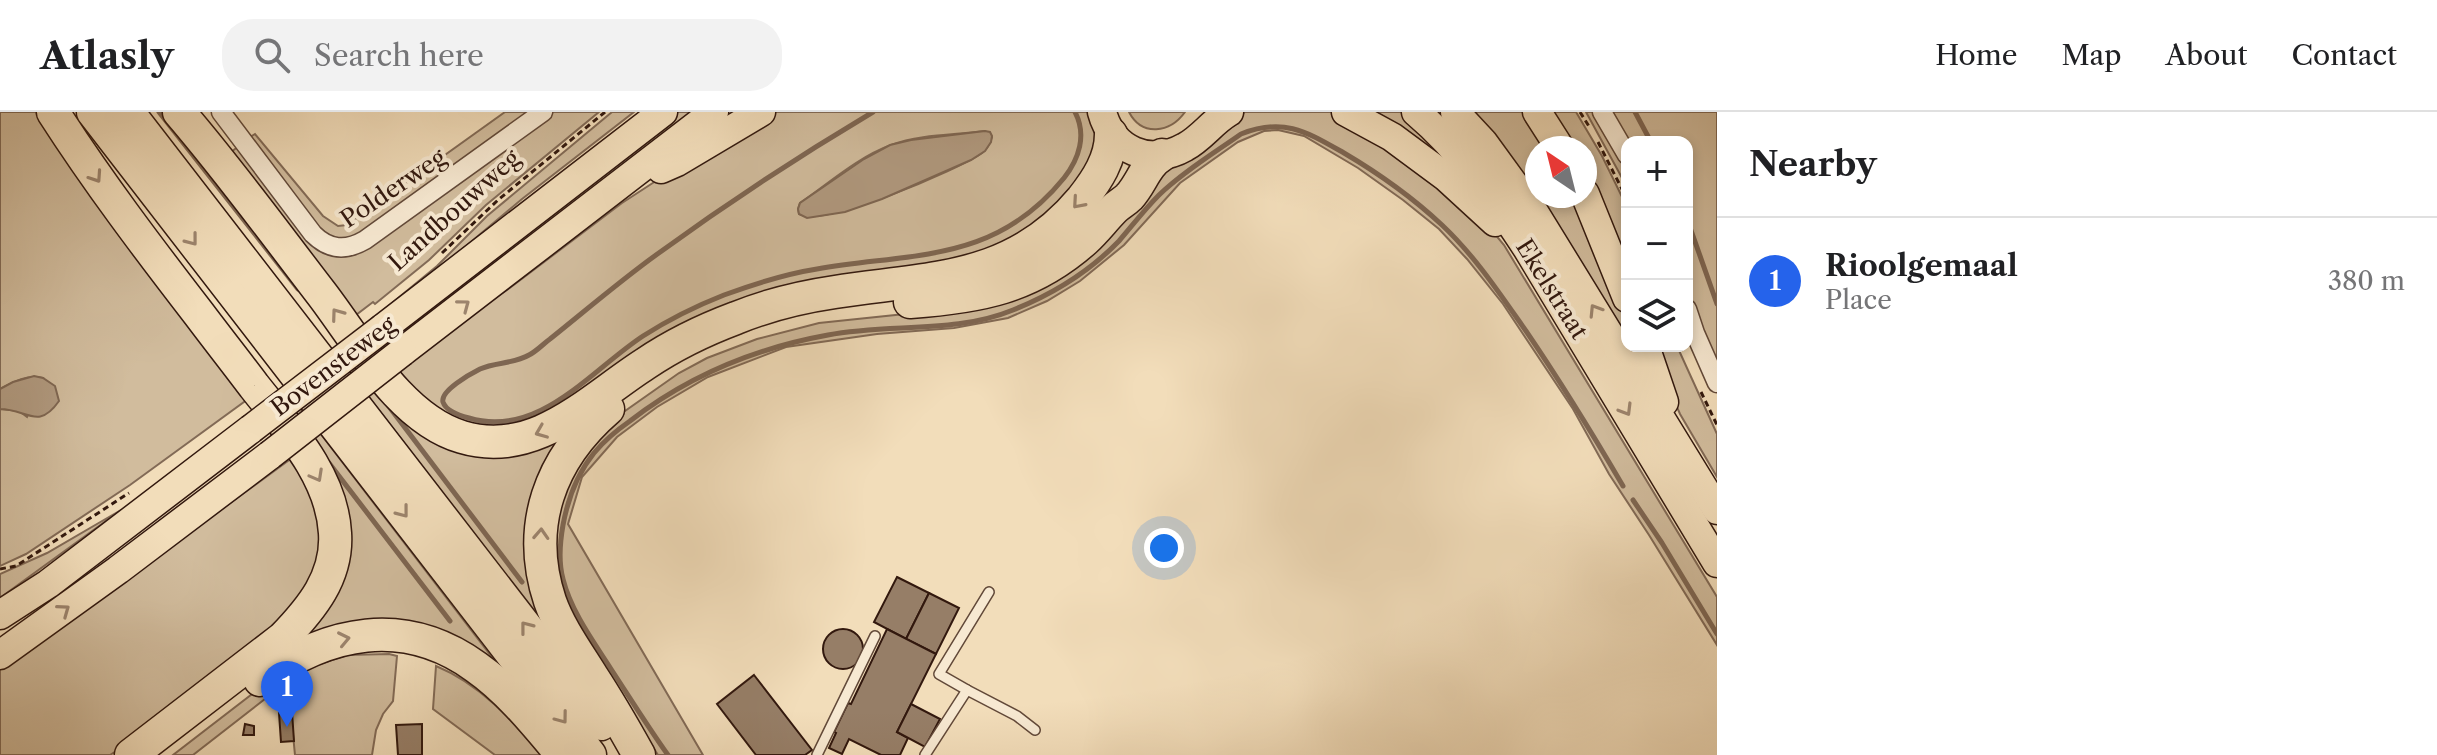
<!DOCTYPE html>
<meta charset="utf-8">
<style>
body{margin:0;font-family:"Libre Caslon Text",serif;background:#f2f2f2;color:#202124}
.controls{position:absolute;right:24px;top:24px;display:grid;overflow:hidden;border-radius:16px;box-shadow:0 4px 12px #0003}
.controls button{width:72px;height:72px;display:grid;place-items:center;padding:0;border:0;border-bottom:2px solid #e0e0e0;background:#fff;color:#202124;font:40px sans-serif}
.compass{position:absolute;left:1525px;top:24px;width:72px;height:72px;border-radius:50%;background:#fff;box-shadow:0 4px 12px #0003;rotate:325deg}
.you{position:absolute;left:1164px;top:436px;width:28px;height:28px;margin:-20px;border:6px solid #fff;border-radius:50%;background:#1a73e8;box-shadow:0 0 0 12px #1a73e833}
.badge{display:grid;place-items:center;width:52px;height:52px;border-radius:50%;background:#2563eb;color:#fff;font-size:26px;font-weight:700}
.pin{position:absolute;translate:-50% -66px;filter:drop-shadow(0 2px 4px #0008)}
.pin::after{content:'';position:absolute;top:42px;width:28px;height:24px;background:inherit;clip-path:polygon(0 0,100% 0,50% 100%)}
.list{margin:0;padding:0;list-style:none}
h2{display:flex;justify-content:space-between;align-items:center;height:104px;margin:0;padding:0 32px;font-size:34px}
h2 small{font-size:26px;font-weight:400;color:#757577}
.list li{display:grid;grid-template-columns:52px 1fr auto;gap:24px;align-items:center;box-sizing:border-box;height:128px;padding:0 32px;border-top:2px solid #e0e0e0}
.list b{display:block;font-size:30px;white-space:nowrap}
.list p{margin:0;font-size:26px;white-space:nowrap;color:#757577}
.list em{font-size:26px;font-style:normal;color:#757577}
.icon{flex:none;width:44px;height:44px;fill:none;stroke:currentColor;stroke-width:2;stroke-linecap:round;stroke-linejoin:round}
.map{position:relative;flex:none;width:1717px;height:643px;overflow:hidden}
header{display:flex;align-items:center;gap:48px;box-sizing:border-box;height:112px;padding:0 40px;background:#fff;border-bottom:2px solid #e0e0e0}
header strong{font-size:38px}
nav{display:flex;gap:44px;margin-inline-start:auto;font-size:28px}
.search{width:560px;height:72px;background:#f2f2f2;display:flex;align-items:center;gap:20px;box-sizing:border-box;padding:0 28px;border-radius:32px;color:#757577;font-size:30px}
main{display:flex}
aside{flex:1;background:#fff}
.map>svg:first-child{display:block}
.green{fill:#d1bc9d;stroke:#826a56;stroke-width:2;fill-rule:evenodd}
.water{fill:#b19a80;stroke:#7e6652;stroke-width:2}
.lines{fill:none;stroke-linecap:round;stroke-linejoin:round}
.stream{stroke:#7e6652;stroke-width:5}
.building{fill:#967e67;stroke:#32180e;stroke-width:2}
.lane-casing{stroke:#624939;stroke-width:12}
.street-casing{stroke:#624939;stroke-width:21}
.primary-casing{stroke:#32180e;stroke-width:31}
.highway-casing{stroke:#32180e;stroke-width:35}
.path{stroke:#32180e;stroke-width:3;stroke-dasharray:6 4;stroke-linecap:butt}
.lane{stroke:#f7e9d2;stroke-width:9}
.street{stroke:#f7e9d2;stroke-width:18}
.primary{stroke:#f2ddba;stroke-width:28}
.highway{stroke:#f2ddba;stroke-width:32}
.primary-bridge-casing{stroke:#32180e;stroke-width:31;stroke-linecap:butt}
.primary-bridge{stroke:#f2ddba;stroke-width:28}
.oneway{stroke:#9c846d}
.labels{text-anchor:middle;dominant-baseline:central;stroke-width:8;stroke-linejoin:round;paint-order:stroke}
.street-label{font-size:24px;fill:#32180e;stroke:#f7e9d2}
</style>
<header>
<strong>Atlasly</strong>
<div class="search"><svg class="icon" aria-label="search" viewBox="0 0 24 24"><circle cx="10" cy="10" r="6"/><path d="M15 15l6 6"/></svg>Search here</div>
<nav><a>Home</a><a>Map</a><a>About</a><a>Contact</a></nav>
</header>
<main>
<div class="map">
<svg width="1717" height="643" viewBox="0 0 1717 643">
<rect width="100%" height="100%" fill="#f2ddba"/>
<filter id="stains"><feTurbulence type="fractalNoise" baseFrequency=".0025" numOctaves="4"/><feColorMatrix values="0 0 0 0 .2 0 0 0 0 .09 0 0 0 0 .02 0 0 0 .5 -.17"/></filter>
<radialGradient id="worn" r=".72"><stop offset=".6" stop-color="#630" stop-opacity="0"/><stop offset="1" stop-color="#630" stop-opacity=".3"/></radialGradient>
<g class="green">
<path d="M0,0H36L81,70L248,287L130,373L26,442L0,454V297L19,299L27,305L43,266C27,262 13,270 0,277Z"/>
<path d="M505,0H534L355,130L325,126L247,27L255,22L323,104L338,114L347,113Z"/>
<path d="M550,0H599L486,93L429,148L375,192L373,190L352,206L227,43L239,34L336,141Z"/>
<path d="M612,0H634L522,87L378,208L375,205L437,154L487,104Z"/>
<path d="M676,0H696L395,230L389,222Z"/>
<path d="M769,0H1095L1097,52L1043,107L976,146L836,167L558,299L501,319L446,306L393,258L421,235L507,178L622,91L702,39ZM985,19L992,25C990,32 988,36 982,41C958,58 823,116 799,102L798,97L800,91C829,71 858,45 891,33C920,22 955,23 985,19Z"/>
<path d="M1129,0H1185C1170,21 1142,25 1129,0Z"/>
<path d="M1245,0H1332L1357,11L1485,110L1504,133L1717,485V533L1649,423L1609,362L1573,297L1503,192L1467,147L1439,117L1403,88L1358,56L1304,24L1278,18L1264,19L1238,30L1180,71L1124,133L1080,169L1047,189L1008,206L954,216L877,222L786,235L708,265L657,295L617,325L582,365L568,412L703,643H658L623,587L587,537L551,455L559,386L570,358L608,311L679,261L707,246L757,227L819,211L924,200L1147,65Z"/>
<path d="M1356,0H1401L1454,51Z"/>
<path d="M1468,0H1533L1555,36H1537V84H1581L1597,118L1627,198V234H1640L1648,256L1646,259L1638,253C1585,166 1537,75 1468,0Z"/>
<path d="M1544,0H1576L1602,44L1627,95V169L1585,71V36H1566Z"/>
<path d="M1586,0H1596L1627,55V75Z"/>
<path d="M1610,0H1717V256L1687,175V30H1627Z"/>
<path d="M1100,71L1113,81C1084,118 1049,148 1005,165C937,191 860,184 790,200C712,218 607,270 563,339C556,351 551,364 546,377C536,403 531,426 534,454C539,488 558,518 574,548L572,550L348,258L361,248C396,290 434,333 492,335C545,337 586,299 626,271C646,257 667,244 688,232C732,209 783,193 832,185C950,166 1020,178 1100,71Z"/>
<path d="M1650,234H1677L1717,322V365L1680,302Z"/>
<path d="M300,295L518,579L485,547L298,529L336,456L289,304Z"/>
<path d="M292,346L318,396L322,446L295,498L144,621L110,643H0V555L64,512Z"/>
<path d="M121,398L0,486V462L47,441Z"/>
<path d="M389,542L397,544L393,589L383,602L376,618L372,643H295L288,571L270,583L193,643H173L269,569L347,543Z"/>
<path d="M436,554C480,572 511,607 541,643H495L433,597Z"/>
</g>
<g class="water">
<path d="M985,19L990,20L992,24L991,30L985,39L971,48L882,87L845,100L807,106L799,102L798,97L800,91L864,47L890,33L911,28Z"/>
<path d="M34,264L43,266L55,274L59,289C38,319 27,297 0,297V277L13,270Z"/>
</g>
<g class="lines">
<g class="stream">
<path d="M159,0L298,177"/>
<path d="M873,0C799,44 726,92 656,143C620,169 585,199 550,227C543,232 537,239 529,243C514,252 495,250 480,257C470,262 440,279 443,290C446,299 461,304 469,306C539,327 591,258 643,224C668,208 696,194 724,183C754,172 785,162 817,157C914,140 994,152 1064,66C1079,47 1087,23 1075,0"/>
<path d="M1635,0L1651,30"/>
<path d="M1687,107L1717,192"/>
<path d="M387,292L522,470"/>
<path d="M329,351L450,509"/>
<path d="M1633,388L1662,431L1717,522"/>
<path d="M668,643C648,615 630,586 611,557C593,529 571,499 563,467C558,449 560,430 563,413C568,386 577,362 594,341C604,329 617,318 630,309C688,264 756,236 828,223C889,211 955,222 1013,198C1053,182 1089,160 1119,129C1132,114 1144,98 1159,83C1183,60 1214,41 1241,22C1284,5 1307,20 1344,41C1378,61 1413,86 1442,113C1475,144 1500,182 1526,219C1560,269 1592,321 1623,374"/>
</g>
</g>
<g class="building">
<path d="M897,465L929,481L906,527L874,510Z"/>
<path d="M929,481L959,496L936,542L906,527Z"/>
<path d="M887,517L936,542L897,620L908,626L900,643H881L849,627L842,642L829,636L836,621L834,620L848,591L851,592Z"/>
<circle cx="843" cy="537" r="20"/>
<path d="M754,563L812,638L805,643H756L717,592Z"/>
<path d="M911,592L940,607L925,635L897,620Z"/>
<path d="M292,600L294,629L281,630L279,601Z"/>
<path d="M245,612L254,614V623H243Z"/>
<path d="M422,612V643H398L396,613Z"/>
</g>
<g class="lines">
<g class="lane-casing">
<g id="lane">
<path d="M967,578L939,562L989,480"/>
<path d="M817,643L875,524"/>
<path d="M925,643L967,578L1017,604L1035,618"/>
</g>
</g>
<g class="street-casing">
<g id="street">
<path d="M221,0L313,122C329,138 346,139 365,128L543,0"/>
<path d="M1602,0L1627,43"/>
<path d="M1687,197L1695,221L1717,271"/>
</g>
</g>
<g class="primary-casing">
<g id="primary">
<path d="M1102,0C1112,38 1150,55 1185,35C1202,26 1212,10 1229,0"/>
<path d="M1346,0L1392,25L1446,65L1495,110"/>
<path d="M1416,0C1461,38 1495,87 1527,136L1717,451"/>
<path d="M1455,0L1483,30L1534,100L1717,398"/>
<path d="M1537,0L1560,36"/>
<path d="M661,57L677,50L761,0"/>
<path d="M1585,82L1627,186"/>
<path d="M383,216L663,0"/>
<path d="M1645,234L1664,290"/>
<path d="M402,240L714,0"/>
<path d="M0,503L48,472L251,317"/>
<path d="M0,543L118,458L270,343"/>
</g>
</g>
<g class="highway-casing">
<g id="highway">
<path d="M53,0C98,70 148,136 199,202C217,226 236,250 254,274C288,317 332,364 335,421C338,465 311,497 283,526L131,643"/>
<path d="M93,0L590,643"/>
<path d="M128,0L601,612"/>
<path d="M179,0C229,58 274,120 321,181C358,229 400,307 462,325C535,347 589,288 645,252C673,233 704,218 736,206C768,193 801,185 835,180C932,165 1013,170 1082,87C1097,68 1111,47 1111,22"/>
<path d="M910,190C979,185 1031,176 1085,128C1096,118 1104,107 1114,97C1119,92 1124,90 1129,85C1142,71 1145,53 1162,43"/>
<path d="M608,297C550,347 525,414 550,489C559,515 577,540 592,564C609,590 624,616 639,643"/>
<path d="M260,568C328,519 404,503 476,555C509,578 536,612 562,643"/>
</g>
</g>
<g class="path">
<path d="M1580,0L1590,16"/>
<path d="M1598,30L1627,87"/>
<path d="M442,141L498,88L605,0"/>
<path d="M1701,280L1717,313"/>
<path d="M0,457L16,454L129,381"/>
</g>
<use href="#lane" class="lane"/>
<use href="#street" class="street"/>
<use href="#primary" class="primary"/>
<use href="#highway" class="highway"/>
<g class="primary-bridge-casing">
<g id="primary-bridge">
<path d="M251,317L383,216"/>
<path d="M270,343L402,240"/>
</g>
</g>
<use href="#primary-bridge" class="primary-bridge"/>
</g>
<defs><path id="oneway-chevron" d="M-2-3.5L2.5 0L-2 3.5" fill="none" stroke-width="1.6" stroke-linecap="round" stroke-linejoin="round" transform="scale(2)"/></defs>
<g class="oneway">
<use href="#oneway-chevron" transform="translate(96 65) rotate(56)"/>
<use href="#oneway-chevron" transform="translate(1078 91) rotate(131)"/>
<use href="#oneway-chevron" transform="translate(192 128) rotate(52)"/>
<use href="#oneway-chevron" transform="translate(464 193) rotate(-37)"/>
<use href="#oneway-chevron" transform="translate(1595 198) rotate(-122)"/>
<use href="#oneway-chevron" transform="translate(337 202) rotate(-126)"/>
<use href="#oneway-chevron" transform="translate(1626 298) rotate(59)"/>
<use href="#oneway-chevron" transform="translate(541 320) rotate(158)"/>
<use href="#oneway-chevron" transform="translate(317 364) rotate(61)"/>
<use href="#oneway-chevron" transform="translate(403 400) rotate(52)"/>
<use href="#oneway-chevron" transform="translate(541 422) rotate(-87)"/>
<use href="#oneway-chevron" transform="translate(64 498) rotate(-36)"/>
<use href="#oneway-chevron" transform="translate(526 515) rotate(-128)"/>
<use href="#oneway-chevron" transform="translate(344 527) rotate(-12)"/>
<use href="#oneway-chevron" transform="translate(562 606) rotate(53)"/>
</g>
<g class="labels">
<g class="street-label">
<text transform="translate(393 76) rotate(-34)">Polderweg</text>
<text transform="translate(454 98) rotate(-42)">Landbouwweg</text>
<text transform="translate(1552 177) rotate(58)">Ekelstraat</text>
<text transform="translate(333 254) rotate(-37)">Bovensteweg</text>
</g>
</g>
<rect width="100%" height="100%" filter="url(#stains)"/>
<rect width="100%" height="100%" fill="url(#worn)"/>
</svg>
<div class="controls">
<button>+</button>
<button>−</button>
<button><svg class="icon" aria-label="layers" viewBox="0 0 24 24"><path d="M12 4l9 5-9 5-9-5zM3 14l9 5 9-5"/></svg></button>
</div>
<svg class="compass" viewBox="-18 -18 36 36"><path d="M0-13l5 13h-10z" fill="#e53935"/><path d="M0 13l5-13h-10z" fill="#757577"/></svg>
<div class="you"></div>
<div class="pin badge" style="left:287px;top:615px">1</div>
</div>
<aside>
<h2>Nearby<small></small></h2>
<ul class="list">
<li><span class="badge">1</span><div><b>Rioolgemaal</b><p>Place</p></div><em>380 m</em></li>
</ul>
</aside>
</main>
